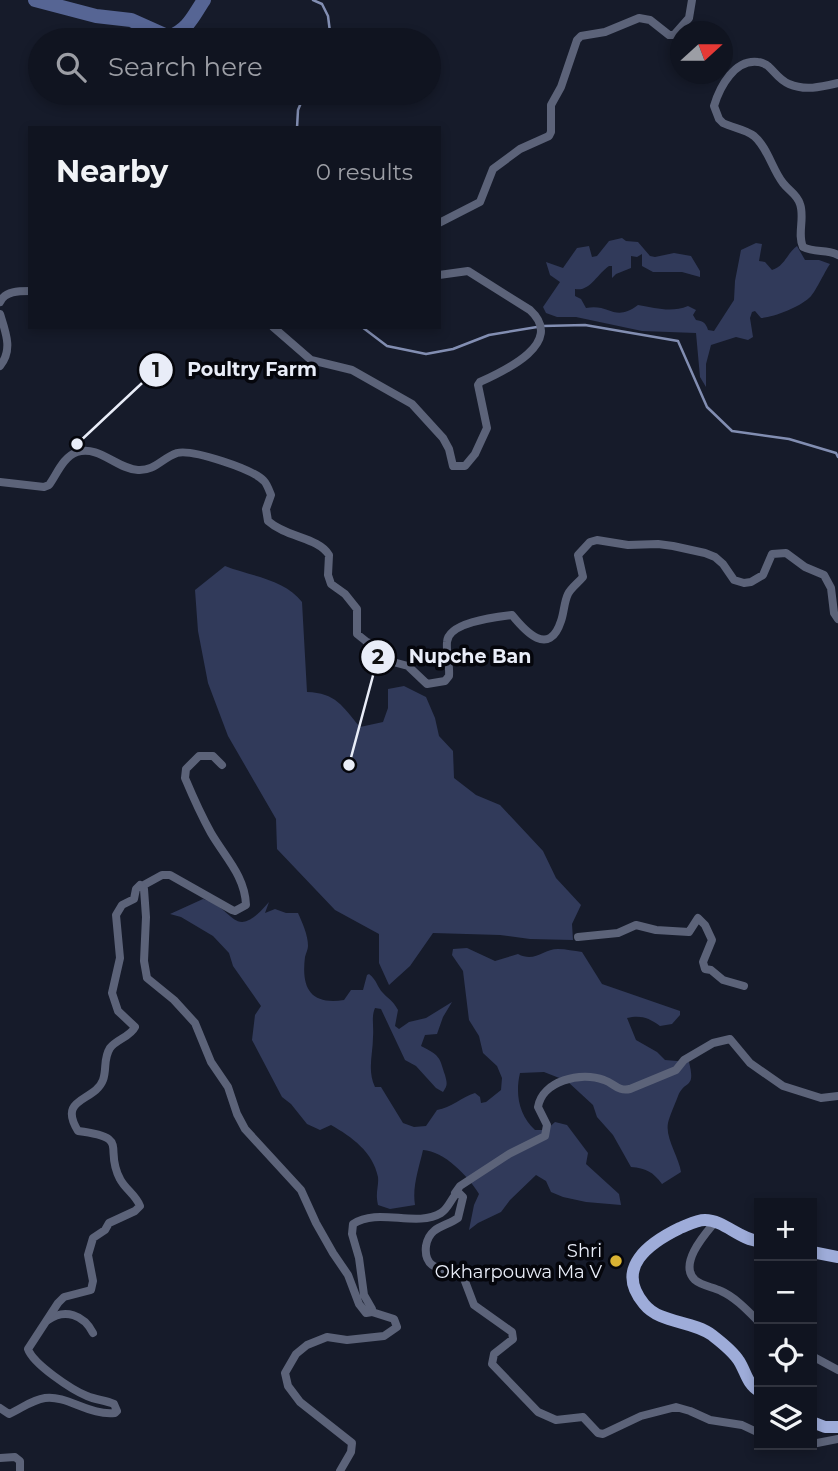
<!DOCTYPE html>
<meta charset="utf-8">
<style>
body{margin:0;font-family:Montserrat,sans-serif;background:#191d29;color:#f1f3f6}
.controls{position:absolute;right:21px;bottom:21px;display:grid;overflow:hidden;border-radius:0px;box-shadow:0 4px 10px #0003}
.controls button{width:63px;height:63px;display:grid;place-items:center;padding:0;border:0;border-bottom:2px solid #30333e;background:#101420;color:#f1f3f6;font:35px sans-serif}
.compass{position:absolute;left:670px;top:21px;width:63px;height:63px;border-radius:50%;background:#101420;box-shadow:0 4px 10px #0003;rotate:69deg}
.list{margin:0;padding:0;list-style:none}
h2{display:flex;justify-content:space-between;align-items:center;height:91px;margin:0;padding:0 28px;font-size:30px}
h2 small{font-size:23px;font-weight:400;color:#9c9ea5}
.icon{flex:none;width:38px;height:38px;fill:none;stroke:currentColor;stroke-width:2;stroke-linecap:round;stroke-linejoin:round}
.map{position:relative;flex:none;width:838px;height:1471px;overflow:hidden}
.search{position:absolute;background:#101420;box-shadow:0 4px 10px #0003;left:28px;top:28px;width:413px;height:77px;display:flex;align-items:center;gap:18px;box-sizing:border-box;padding:0 24px;border-radius:38px;color:#9c9ea5;font-size:26px}
.panel{position:absolute;background:#101420;box-shadow:0 4px 10px #0003;left:28px;top:126px;width:413px;height:203px;border-radius:0px}
.map>svg:first-child{display:block}
.green{fill:#313a5a}
.lines{fill:none;stroke-linecap:round;stroke-linejoin:round}
.stream{stroke:#828eb2;stroke-width:2.5}
.river{stroke:#566594;stroke-width:14}
.minor{stroke:#5c6379;stroke-width:8}
.primary{stroke:#9eacd9;stroke-width:12}
.poi-dot{fill:#dab333;stroke:#05060c;stroke-width:2.5}
.labels{text-anchor:middle;dominant-baseline:central;stroke-width:7;stroke-linejoin:round;paint-order:stroke}
.poi-label{font-size:18px;fill:#e9edf8;stroke:#05060c;text-anchor:end}
.leader{fill:none;stroke:#e9edf8;stroke-width:2.5}
.callout-dot{fill:#e9edf8;stroke:#05060c;stroke-width:2.5}
.mark-label{font-size:21px;text-anchor:middle;font-weight:bold;fill:#111}
.callout-label{font-size:19px;text-anchor:middle;font-weight:bold;fill:#e9edf8;stroke:#05060c;stroke-width:7;stroke-linejoin:round;paint-order:stroke}
</style>
<div class="map">
<svg width="838" height="1471" viewBox="0 0 838 1471">
<rect width="100%" height="100%" fill="#161b2a"/>
<g class="green">
<path d="M622,238L626,241L638,242L650,256L655,257L674,253L691,256L700,271V277L682,272H653L642,266V254L637,257L631,256V268L616,274L612,278V266H609C597,274 590,292 575,289V296L581,299L586,308C610,303 614,323 638,305C656,308 671,313 688,306L696,310L693,315L696,320C703,321 706,323 708,330L714,331L734,300L735,281L741,250L756,243L762,244L759,261L765,262L772,270C785,266 787,253 797,246L805,260H819L830,264C825,271 814,295 809,298C799,307 775,317 761,318L755,311L752,312L750,318L753,337L748,340L736,337L711,345L706,364V387L700,377L696,333L642,331L576,317H557L546,313L543,307L560,282L550,275L546,262L563,268L577,248L589,246L592,257L597,256L609,241Z"/>
<path d="M225,566C250,576 285,579 302,602L307,692C336,693 342,706 360,727L383,722L388,708V689L404,686L426,697L435,718L439,736L453,751L454,778L476,795L500,805L543,851L556,878L581,905L572,924L573,940L530,939L500,935L433,933L410,966L389,985L379,963V934L335,910L277,849L276,819L228,736L208,683L198,631L195,590Z"/>
<path d="M203,899C236,908 233,944 269,902L265,913L275,909L286,913H298C302,922 308,935 308,946C308,949 306,953 305,957C301,989 311,1005 344,1000L351,990H363L367,975L369,974C377,980 377,987 383,993C389,1000 392,999 398,1010L395,1026L399,1029L409,1022L426,1018L452,1002L443,1017L437,1034L425,1035L421,1046C440,1056 439,1056 445,1075C447,1083 448,1085 443,1092L436,1088L416,1066L405,1060L381,1009L375,1008C371,1017 374,1026 373,1037C373,1054 367,1070 375,1087H381L403,1123L414,1127L426,1126L437,1110C451,1108 462,1097 475,1093L480,1097L481,1103L486,1102L501,1090L502,1078L497,1066L483,1053L479,1036L469,1020L463,971L452,955L453,949L467,948L495,961L518,954C535,963 543,949 558,949C566,949 574,951 582,952L602,984L680,1011V1015L672,1024L660,1026C649,1018 641,1015 627,1018L636,1040L657,1052L665,1060L689,1062C696,1090 685,1079 678,1096C675,1104 670,1115 668,1123C665,1138 679,1157 681,1172L662,1184C653,1172 646,1168 631,1167L613,1135L597,1117L593,1105L567,1081L544,1072L520,1073C515,1094 519,1115 535,1130H546L555,1122L567,1125L588,1153L586,1164L619,1194L621,1205L586,1202L563,1197L551,1192L546,1181L536,1175L510,1200L501,1212L478,1223L469,1230L474,1205L479,1194C468,1176 444,1151 423,1150C419,1168 412,1187 415,1205L390,1209L378,1205C375,1192 379,1187 378,1177C373,1152 352,1137 331,1125L320,1130L307,1124L291,1104L282,1097L252,1040L255,1015L261,1006L233,966L229,953L213,936L181,917L170,914Z"/>
</g>
<g class="lines">
<g class="stream">
<path d="M313,0L322,4L328,16L331,40"/>
<path d="M297,128L298,110L305,93"/>
<path d="M543,326L585,325L678,341L707,407L732,431L789,439L836,453L838,457"/>
<path d="M362,327L387,346L426,354L453,349L489,335L537,327"/>
</g>
<path class="river" d="M35,0L96,16L131,20L169,37C189,29 193,16 204,0"/>
<g class="minor">
<path d="M838,83C821,87 805,91 789,84C779,80 775,72 768,66C766,64 760,62 758,62C735,59 720,86 714,106L719,119L723,123C733,128 745,129 754,136C768,148 772,169 783,183C789,191 797,194 800,204C805,218 797,234 803,247C815,253 827,249 838,255"/>
<path d="M439,223L480,202L493,169L520,149L549,136L551,132V105L561,87L577,40L581,36L605,32L639,18L650,20L669,35H674L689,18L692,0"/>
<path d="M0,302C5,291 19,291 30,291"/>
<path d="M0,314C6,333 13,350 0,366"/>
<path d="M273,327L311,360L352,370L412,404L443,438L449,449L453,466H465L475,454L487,428L478,385L480,382C504,371 566,343 530,310L468,271L439,275"/>
<path d="M0,482L44,487L49,485C57,474 63,457 77,452C99,445 117,469 138,470C155,471 162,458 177,453C192,449 253,469 264,481C267,484 269,490 271,495L266,509L268,521C287,538 318,537 329,555L328,575L331,584L345,594L357,609V634L367,642L387,648L393,662L408,666L427,684L445,681L449,676C450,665 446,653 447,642C448,622 496,617 512,615C525,631 549,658 561,621C564,613 564,602 568,594C571,588 578,583 583,577L578,555L590,542L597,540L628,545L658,544L673,546L705,553L715,557L723,564L734,580L744,583L751,582L763,575L772,554L786,553L805,567L824,575L831,588L834,613L838,619"/>
<path d="M142,886L162,875H170L232,910L235,911L246,905C245,876 225,857 211,833C201,815 193,797 185,778L186,769L199,756H213L222,765"/>
<path d="M578,937L618,933L636,925L656,930L689,932L698,918L705,925L712,940L703,962L705,969L711,970L723,980L744,986"/>
<path d="M455,1193L460,1186L509,1154L545,1136L547,1125L538,1107C542,1081 581,1071 604,1080C614,1083 618,1092 630,1089L676,1070L684,1060L713,1043L730,1039L750,1063L783,1086L821,1098L838,1096"/>
<path d="M715,1222C705,1234 678,1264 695,1280C702,1286 713,1287 721,1291C735,1297 748,1311 759,1322"/>
<path d="M48,1320C65,1308 84,1315 93,1333"/>
<path d="M812,1356L838,1370"/>
<path d="M0,1408L9,1414C21,1409 31,1400 45,1398C67,1395 90,1416 115,1413L117,1411L114,1404C105,1400 96,1400 87,1396C72,1390 33,1364 28,1349L58,1303L64,1297L91,1290L93,1281L88,1255L93,1238L105,1230L109,1223L135,1211L140,1206C136,1195 125,1189 120,1179C103,1147 132,1138 78,1131C57,1097 95,1102 103,1080C107,1069 103,1059 110,1048C117,1039 130,1037 135,1027L118,1011L112,993L120,958L116,915L122,905L134,899L136,889L140,885L144,889L146,917L144,961L147,978L174,1000L195,1023L211,1062L228,1087L237,1114L245,1129L301,1190L316,1223L333,1253L348,1275L359,1304L366,1313L372,1312V1309L364,1295L359,1258L352,1234L353,1224C378,1207 416,1228 441,1213C449,1208 451,1198 458,1192L463,1197L458,1218C450,1224 441,1225 434,1231C429,1235 427,1240 426,1246C423,1271 445,1269 463,1276L474,1305L512,1332L513,1339L494,1354L492,1364L538,1412L556,1420L583,1417L598,1433L603,1434L641,1416L676,1407L690,1411L710,1420L742,1425L759,1433"/>
<path d="M812,1444L838,1439"/>
<path d="M797,1445H807"/>
<path d="M0,1458L15,1457L20,1461V1471"/>
<path d="M340,1471L351,1452L352,1443L300,1402L288,1386L285,1373L296,1354L307,1345L327,1337L347,1340L384,1336L397,1327L394,1319L372,1312"/>
</g>
<g class="primary">
<path d="M759,1241C740,1240 724,1220 705,1220C696,1220 688,1225 680,1228C649,1243 614,1268 644,1304C660,1324 692,1320 712,1335C721,1342 733,1351 739,1361C746,1372 747,1384 759,1391"/>
<path d="M812,1252L838,1257"/>
<path d="M812,1422L825,1427H838"/>
</g>
</g>
<circle class="poi-dot" cx="616" cy="1261" r="7"/>
<g class="labels">
<g class="poi-label">
<text x="602" y="1251">Shri<tspan x="602" dy="21">Okharpouwa Ma V</tspan></text>
</g>
</g>
<path class="leader" d="M77 444L156 370M349 765L378 657"/>
<g class="callout-dot">
<circle cx="77" cy="444" r="7"/>
<circle cx="349" cy="765" r="7"/>
<circle cx="156" cy="370" r="18"/>
<circle cx="378" cy="657" r="18"/>
</g>
<g class="mark-label">
<text x="156" y="377">1</text>
<text x="378" y="664">2</text>
</g>
<g class="callout-label">
<text x="252" y="376">Poultry Farm</text>
<text x="470" y="663">Nupche Ban</text>
</g>
</svg>
<div class="controls">
<button>+</button>
<button>−</button>
<button><svg class="icon" aria-label="locate" viewBox="0 0 24 24"><circle cx="12" cy="12" r="6"/><path d="M12 2v4M12 18v4M2 12h4M18 12h4"/></svg></button>
<button><svg class="icon" aria-label="layers" viewBox="0 0 24 24"><path d="M12 4l9 5-9 5-9-5zM3 14l9 5 9-5"/></svg></button>
</div>
<svg class="compass" viewBox="-18 -18 36 36"><path d="M0-13l5 13h-10z" fill="#e53935"/><path d="M0 13l5-13h-10z" fill="#9c9ea5"/></svg>
<div class="search"><svg class="icon" aria-label="search" viewBox="0 0 24 24"><circle cx="10" cy="10" r="6"/><path d="M15 15l6 6"/></svg>Search here</div>
<section class="panel">
<h2>Nearby<small>0 results</small></h2>
<ul class="list">
</ul>
</section>
</div>
